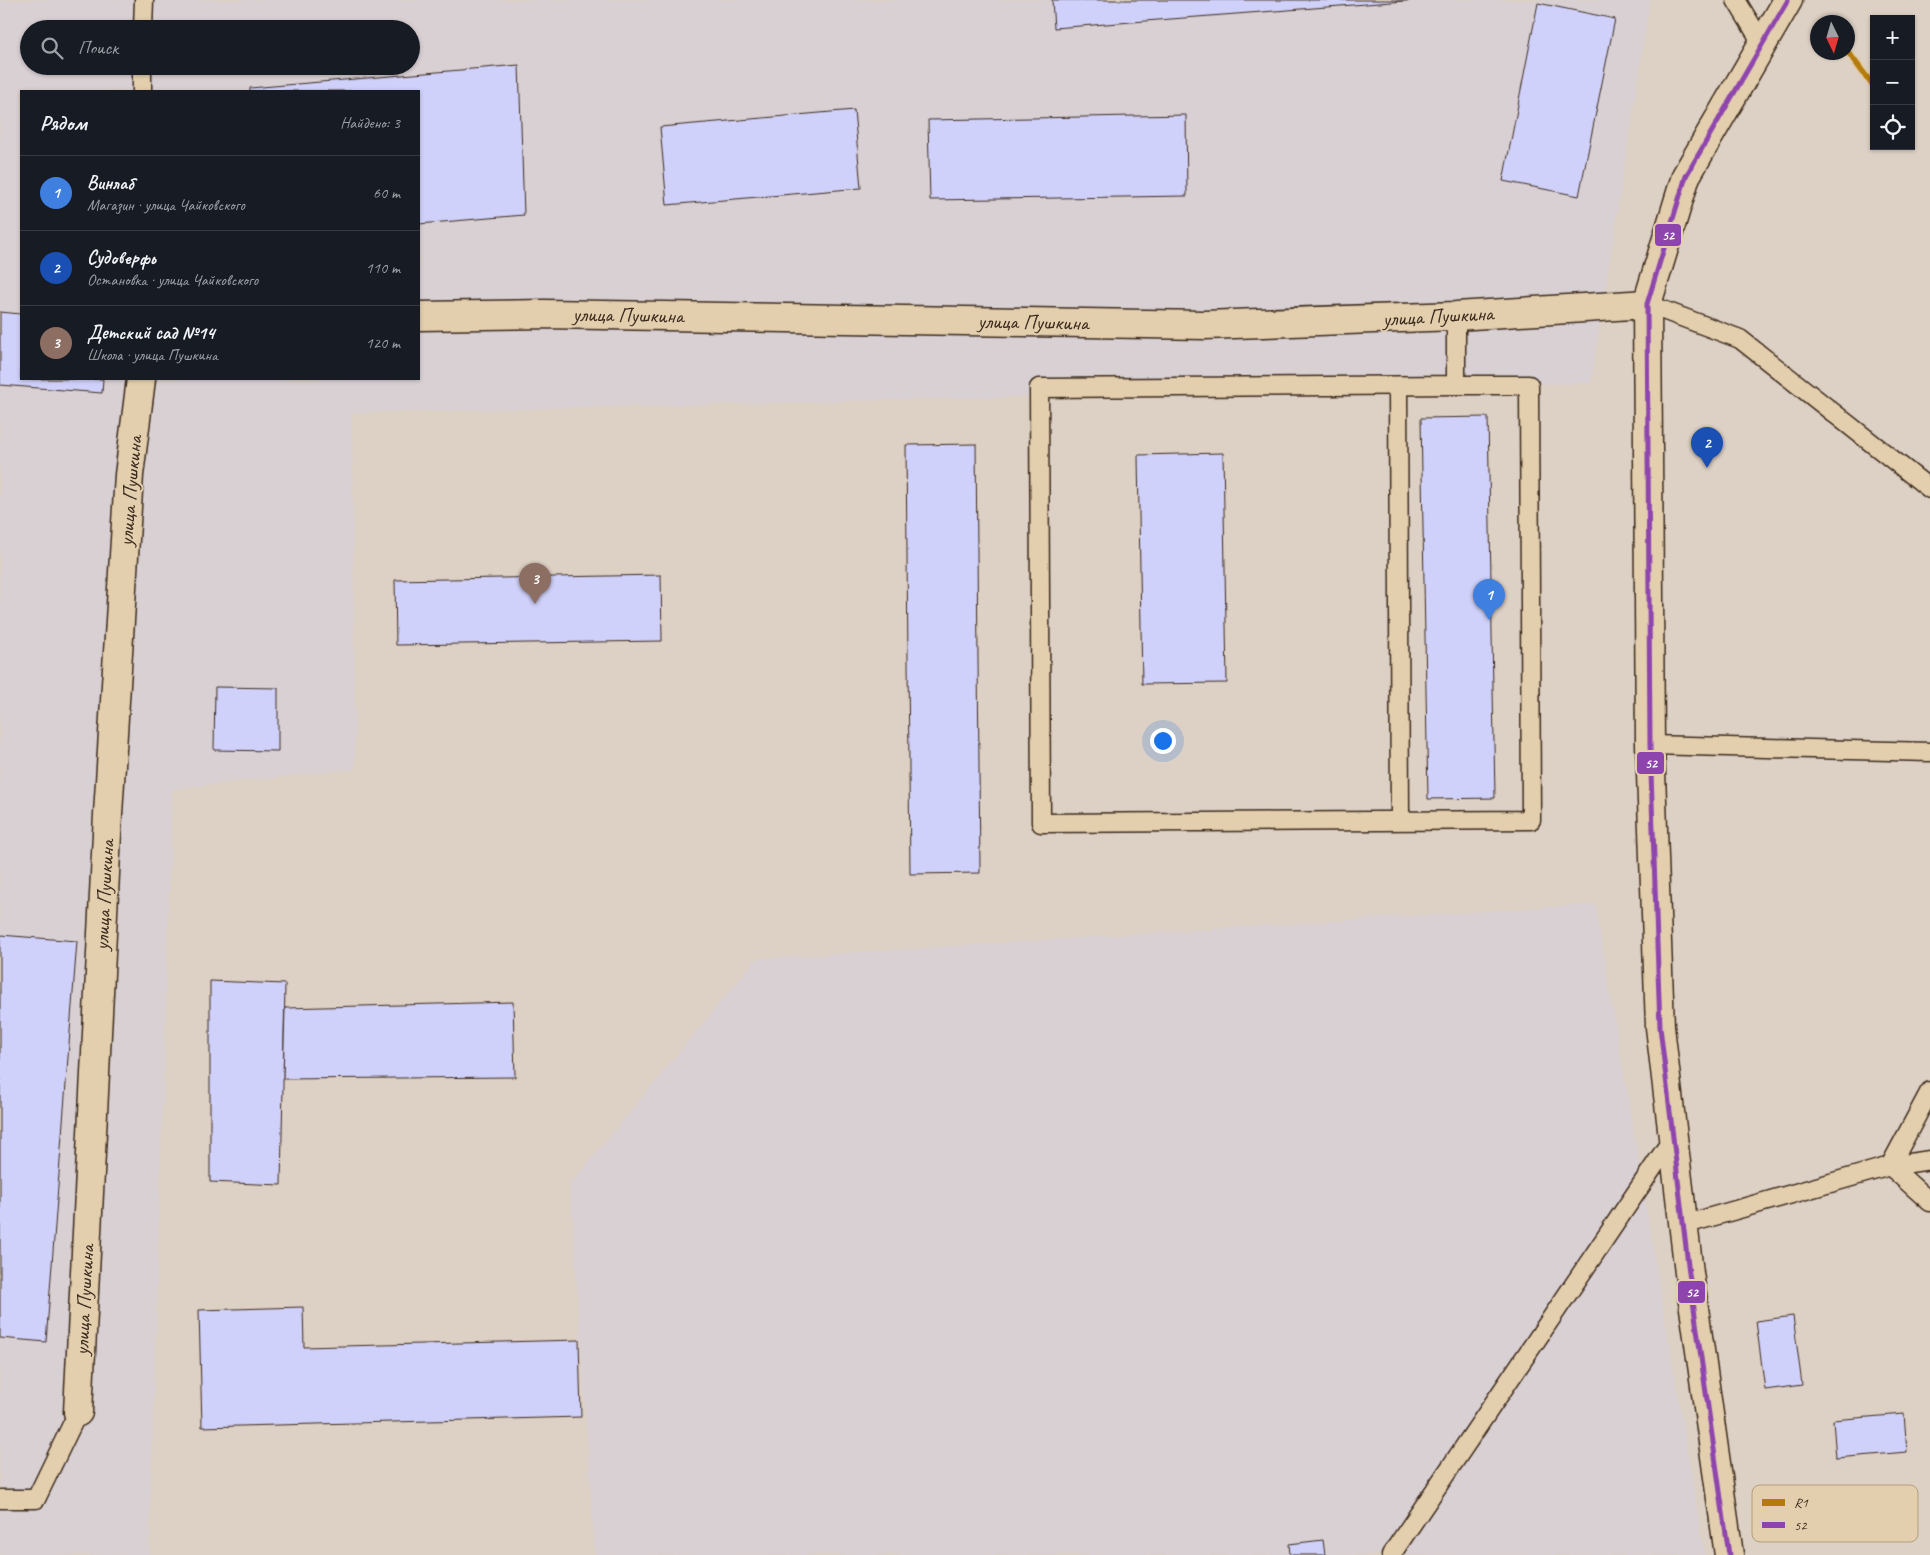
<!DOCTYPE html>
<html lang="ru">
<meta charset="utf-8">
<style>
body{margin:0;font-family:Caveat,sans-serif;background:#242831;color:#f1f3f6}
.controls{position:absolute;right:15px;top:15px;display:grid;overflow:hidden;border-radius:0px;box-shadow:0 1px 4px #0004}
.controls button{width:45px;height:45px;display:grid;place-items:center;padding:0;border:0;border-bottom:1px solid #363941;background:#171b24;color:#f1f3f6;font:25px sans-serif}
.compass{position:absolute;left:1810px;top:15px;width:45px;height:45px;border-radius:50%;background:#171b24;box-shadow:0 1px 4px #0004;rotate:175deg}
.you{position:absolute;left:1162px;top:740px;width:18px;height:18px;margin:-12px;border:4px solid #fff;border-radius:50%;background:#1a73e8;box-shadow:0 0 0 8px #1a73e833}
.badge{display:grid;place-items:center;width:32px;height:32px;border-radius:50%;background:#d93025;color:#fff;font-size:16px;font-weight:700}
.pin{position:absolute;translate:-50% -41px;filter:drop-shadow(0 1px 2px #0008)}
.pin::after{content:'';position:absolute;top:26px;width:18px;height:15px;background:inherit;clip-path:polygon(0 0,100% 0,50% 100%)}
.list{margin:0;padding:0;list-style:none}
h2{display:flex;justify-content:space-between;align-items:center;height:65px;margin:0;padding:0 20px;font-size:21px}
h2 small{font-size:16px;font-weight:400;color:#9ea1a6}
.list li{display:grid;grid-template-columns:32px 1fr auto;gap:15px;align-items:center;box-sizing:border-box;height:75px;padding:0 20px;border-top:1px solid #363941}
.list b{display:block;font-size:19px;white-space:nowrap}
.list p{margin:0;font-size:16px;white-space:nowrap;color:#9ea1a6}
.list em{font-size:16px;font-style:normal;color:#9ea1a6}
.icon{flex:none;width:28px;height:28px;fill:none;stroke:currentColor;stroke-width:2;stroke-linecap:round;stroke-linejoin:round}
.map{position:relative;flex:none;width:1930px;height:1555px;overflow:hidden}
.search{position:absolute;background:#171b24;box-shadow:0 1px 4px #0004;left:20px;top:20px;width:400px;height:55px;display:flex;align-items:center;gap:12px;box-sizing:border-box;padding:0 18px;border-radius:28px;color:#9ea1a6;font-size:19px}
.panel{position:absolute;background:#171b24;box-shadow:0 1px 4px #0004;left:20px;top:90px;width:400px;height:290px;border-radius:0px}
.map>svg:first-child{display:block}
.built{fill:#d9d0d4;fill-rule:evenodd}
.building{fill:#d0d1fa;stroke:#3b2a1e}
.lines{fill:none;stroke-linecap:round;stroke-linejoin:round}
.lane-casing{stroke:#3b2a1e;stroke-width:21}
.street-casing{stroke:#3b2a1e;stroke-width:31}
.secondary-casing{stroke:#3b2a1e;stroke-width:31}
.lane{stroke:#e3cfad;stroke-width:18}
.street{stroke:#e3cfad;stroke-width:28}
.secondary{stroke:#e3cfad;stroke-width:28}
.bus-1-casing{stroke:#e3cfad;stroke-width:9}
.bus-1{stroke:#8e44ad;stroke-width:5}
.rail-1-casing{stroke:#e3cfad;stroke-width:10}
.rail-1{stroke:#b57b0a;stroke-width:6}
.labels{text-anchor:middle;dominant-baseline:central;stroke-width:4;stroke-linejoin:round;paint-order:stroke}
.street-label{font-size:21px;fill:#3b2a1e;stroke:#e3cfad}
.key{fill:#e3cfad;stroke:#b19e82;stroke-width:1}
.key-label{font-size:14px;fill:#3b2a1e}
.line-badge{stroke:#e3cfad;stroke-width:2}
.badge-label{font-size:14px;text-anchor:middle;font-weight:bold;fill:#fff}
</style>
<div class="map">
<svg width="1930" height="1555" viewBox="0 0 1930 1555">
<rect width="100%" height="100%" fill="#ddd0c4"/>
<filter id="ink" filterUnits="userSpaceOnUse"><feTurbulence type="fractalNoise" baseFrequency=".02" numOctaves="2"/><feDisplacementMap in="SourceGraphic" scale="10" xChannelSelector="R" yChannelSelector="G"/><feConvolveMatrix kernelMatrix="1 2 1 2 8 2 1 2 1" color-interpolation-filters="sRGB"/></filter>
<g filter="url(#ink)">
<g class="built">
<path d="M0,0H1650L1591,383L352,413L355,769L172,789L149,1555H0ZM29,29H411V66H29ZM21,91H419V379H21Z"/>
<path d="M1595,904L1705,1555H595L570,1185L756,959Z"/>
</g>
<g class="building">
<path d="M1052,0H1418L1054,28Z"/>
<path d="M1538,3L1615,19L1579,196L1503,181Z"/>
<path d="M519,65L524,215L419,224V91H250V88Z"/>
<path d="M854,110L861,188L667,205L660,127Z"/>
<path d="M1186,115L1187,196L930,200L928,120Z"/>
<path d="M0,312L21,314V379H103L102,393L0,385Z"/>
<path d="M1488,417L1495,798L1428,799L1421,418Z"/>
<path d="M976,444L980,873L910,874L906,445Z"/>
<path d="M1223,453L1227,683L1142,684L1138,455Z"/>
<path d="M661,575L662,641L396,645L395,580Z"/>
<path d="M215,687L278,688V751L214,750Z"/>
<path d="M0,935L77,941L46,1342L0,1338Z"/>
<path d="M210,981L285,984L281,1185L210,1182Z"/>
<path d="M513,1002L515,1077L283,1079L285,1008Z"/>
<path d="M303,1307L304,1347L579,1340L581,1417L202,1427L199,1310Z"/>
<path d="M1793,1316L1802,1385L1765,1390L1756,1321Z"/>
<path d="M1904,1414L1907,1452L1836,1458L1833,1420Z"/>
<path d="M1323,1540L1325,1555H1290L1289,1544Z"/>
</g>
<g class="lines">
<g class="lane-casing">
<g id="lane">
<path d="M1736,0L1762,43"/>
<path d="M143,29L144,0"/>
<path d="M142,91V66"/>
<path d="M1647,304L1740,339L1930,489"/>
<path d="M1456,316V385L1039,388L1041,823L1531,820L1529,385H1456"/>
<path d="M1398,386L1400,820"/>
<path d="M1650,745L1930,752"/>
<path d="M1930,1091L1890,1166L1930,1202"/>
<path d="M1683,1225L1890,1166L1930,1160"/>
<path d="M0,1499H36L78,1412"/>
<path d="M1391,1555L1673,1138"/>
</g>
</g>
<g class="street-casing">
<g id="street">
<path d="M419,316L544,314L1205,325L1456,316L1647,304"/>
<path d="M78,1412L108,814L129,475L141,379"/>
</g>
</g>
<g class="secondary-casing">
<path id="secondary" d="M1729,1555L1689,1273L1660,1027L1650,745L1647,304L1686,176L1788,0"/>
</g>
<use href="#lane" class="lane"/>
<use href="#street" class="street"/>
<use href="#secondary" class="secondary"/>
<g class="bus-1-casing">
<path id="bus-1" d="M1729,1555L1689,1273L1660,1027L1650,745L1647,304L1686,176L1788,0"/>
</g>
<use href="#bus-1" class="bus-1"/>
<g class="rail-1-casing">
<path id="rail-1" d="M1848,52L1874,87"/>
</g>
<use href="#rail-1" class="rail-1"/>
</g>
</g>
<g class="labels">
<g class="street-label">
<text transform="translate(628 315) rotate(1)">улица Пушкина</text>
<text transform="translate(1438 316) rotate(-3)">улица Пушкина</text>
<text transform="translate(1033 322) rotate(1)">улица Пушкина</text>
<text transform="translate(130 491) rotate(-85)">улица Пушкина</text>
<text transform="translate(104 895) rotate(-87)">улица Пушкина</text>
<text transform="translate(84 1300) rotate(-87)">улица Пушкина</text>
</g>
</g>
<rect x="1752" y="1485" width="166" height="57" rx="8" class="key"/>
<rect x="1762" y="1499" width="23" height="7" fill="#b57b0a"/>
<rect x="1762" y="1522" width="23" height="6" fill="#8e44ad"/>
<g class="key-label">
<text x="1794" y="1507">R1</text>
<text x="1794" y="1530">52</text>
</g>
<g class="line-badge">
<rect x="1654" y="223" width="28" height="24" rx="5" fill="#8e44ad"/>
<rect x="1636" y="751" width="29" height="24" rx="5" fill="#8e44ad"/>
<rect x="1677" y="1280" width="29" height="24" rx="5" fill="#8e44ad"/>
</g>
<g class="badge-label">
<text x="1668" y="240">52</text>
<text x="1651" y="768">52</text>
<text x="1692" y="1297">52</text>
</g>
</svg>
<div class="controls">
<button>+</button>
<button>−</button>
<button><svg class="icon" aria-label="locate" viewBox="0 0 24 24"><circle cx="12" cy="12" r="6"/><path d="M12 2v4M12 18v4M2 12h4M18 12h4"/></svg></button>
</div>
<svg class="compass" viewBox="-18 -18 36 36"><path d="M0-13l5 13h-10z" fill="#e53935"/><path d="M0 13l5-13h-10z" fill="#9ea1a6"/></svg>
<div class="you"></div>
<div class="pin badge" style="left:1489px;top:620px;background:#3f7fe0">1</div>
<div class="pin badge" style="left:1707px;top:468px;background:#1a4fb4">2</div>
<div class="pin badge" style="left:535px;top:604px;background:#8d6e63">3</div>
<div class="search"><svg class="icon" aria-label="search" viewBox="0 0 24 24"><circle cx="10" cy="10" r="6"/><path d="M15 15l6 6"/></svg>Поиск</div>
<section class="panel">
<h2>Рядом<small>Найдено: 3</small></h2>
<ul class="list">
<li><span class="badge" style="background:#3f7fe0">1</span><div><b>Винлаб</b><p>Магазин · улица Чайковского</p></div><em>60 m</em></li>
<li><span class="badge" style="background:#1a4fb4">2</span><div><b>Судоверфь</b><p>Остановка · улица Чайковского</p></div><em>110 m</em></li>
<li><span class="badge" style="background:#8d6e63">3</span><div><b>Детский сад №14</b><p>Школа · улица Пушкина</p></div><em>120 m</em></li>
</ul>
</section>
</div>
